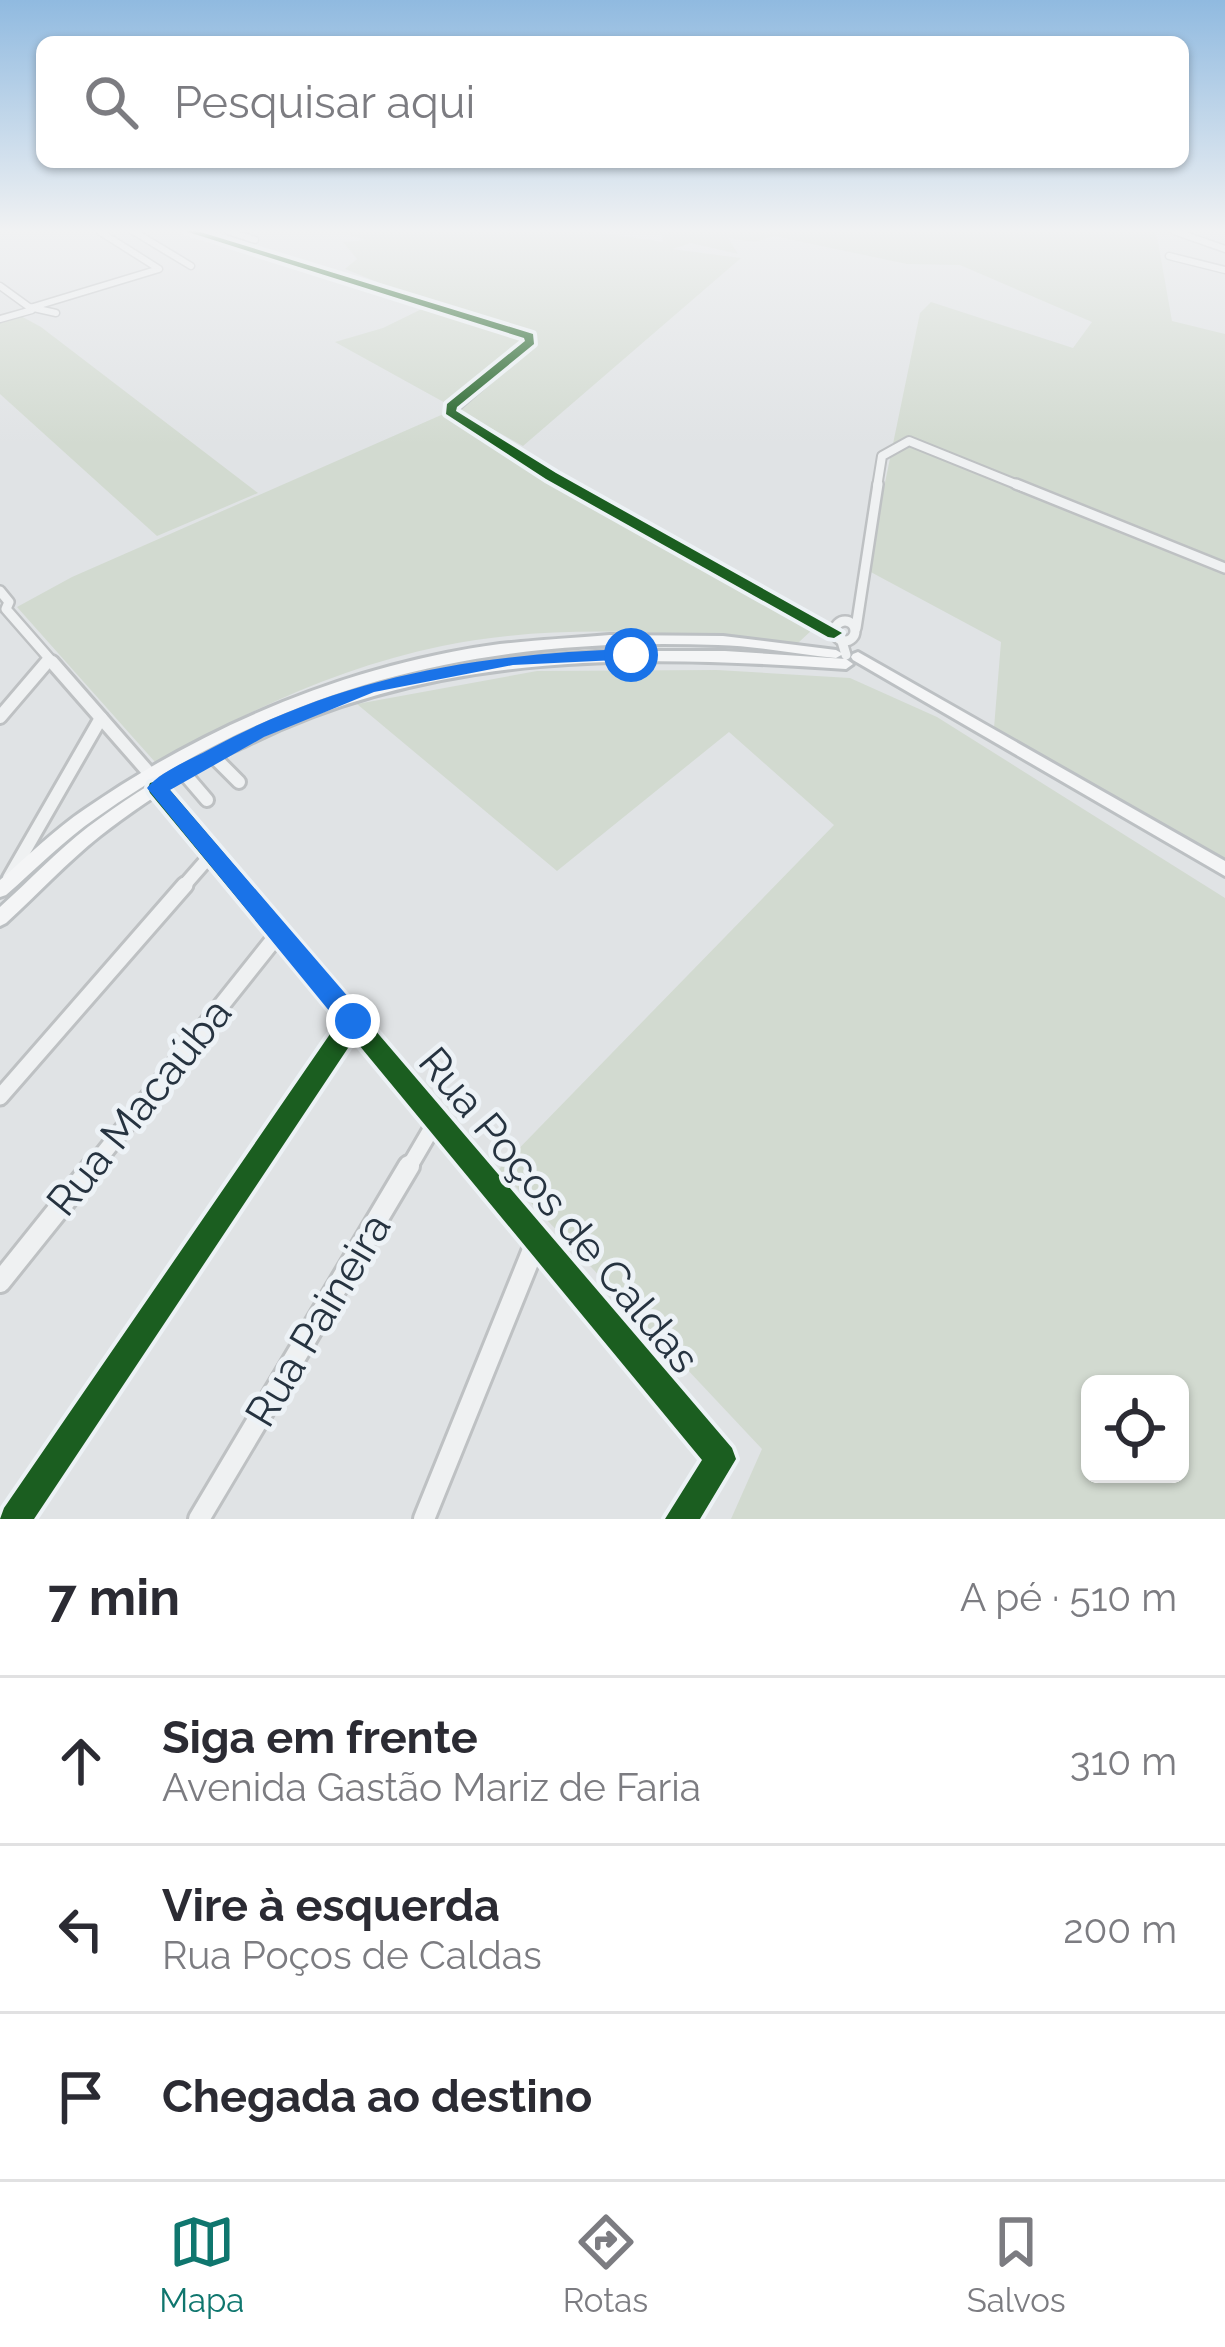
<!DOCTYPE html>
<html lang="pt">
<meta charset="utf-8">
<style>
body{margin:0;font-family:Raleway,sans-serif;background:#f2f2f3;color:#2b2b33}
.controls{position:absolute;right:36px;bottom:36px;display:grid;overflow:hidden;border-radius:18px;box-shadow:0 3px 9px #0004}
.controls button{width:108px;height:108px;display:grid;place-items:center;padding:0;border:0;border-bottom:3px solid #e1e1e2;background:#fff;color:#2b2b33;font:60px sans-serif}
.stop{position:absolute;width:36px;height:36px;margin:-27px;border:9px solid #1a73e8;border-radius:50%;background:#fff}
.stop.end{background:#1a73e8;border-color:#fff;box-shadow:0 3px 12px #0008}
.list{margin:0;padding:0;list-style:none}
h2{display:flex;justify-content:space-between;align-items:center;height:156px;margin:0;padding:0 48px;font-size:51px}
h2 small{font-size:39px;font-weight:400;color:#7c7c81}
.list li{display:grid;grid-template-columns:78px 1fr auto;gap:36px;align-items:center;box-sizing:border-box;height:168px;padding:0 48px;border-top:3px solid #e1e1e2}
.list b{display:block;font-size:45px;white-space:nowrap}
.list p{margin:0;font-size:39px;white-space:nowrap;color:#7c7c81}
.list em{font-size:39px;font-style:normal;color:#7c7c81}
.icon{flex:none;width:66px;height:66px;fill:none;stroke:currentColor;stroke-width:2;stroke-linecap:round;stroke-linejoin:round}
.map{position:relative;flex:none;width:1225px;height:1519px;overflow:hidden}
.search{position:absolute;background:#fff;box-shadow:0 3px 9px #0004;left:36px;right:36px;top:36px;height:132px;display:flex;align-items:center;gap:30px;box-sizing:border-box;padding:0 42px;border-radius:18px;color:#7c7c81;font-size:45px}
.sheet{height:660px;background:#fff}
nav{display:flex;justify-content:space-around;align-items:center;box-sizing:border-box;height:168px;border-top:3px solid #e1e1e2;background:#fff;font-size:33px;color:#7c7c81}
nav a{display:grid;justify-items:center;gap:6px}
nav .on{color:#0f766e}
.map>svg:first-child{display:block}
.green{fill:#d2dad0;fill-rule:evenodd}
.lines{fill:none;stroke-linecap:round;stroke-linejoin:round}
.minor-far5-casing{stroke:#bec1c3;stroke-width:9}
.minor-far4-casing{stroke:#bec1c3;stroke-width:12}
.minor-far3-casing{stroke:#bec1c3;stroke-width:14}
.minor-far2-casing{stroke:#bec1c3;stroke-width:18}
.minor-far1-casing{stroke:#bec1c3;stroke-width:21}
.minor-casing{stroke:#bec1c3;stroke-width:26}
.major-casing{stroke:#bcc0c3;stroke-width:6}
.minor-far5{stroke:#eff1f2;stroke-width:6}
.minor-far4{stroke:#eff1f2;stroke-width:8}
.minor-far3{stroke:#eff1f2;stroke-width:9}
.minor-far2{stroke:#eff1f2;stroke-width:12}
.minor-far1{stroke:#eff1f2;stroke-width:15}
.minor{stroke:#eff1f2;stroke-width:20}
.major{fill:#f4f5f6;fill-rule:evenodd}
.cycleway-casing{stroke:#edf2f6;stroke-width:8}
.cycleway{fill:#1b5e20;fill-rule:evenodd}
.route{fill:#1a73e8}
.labels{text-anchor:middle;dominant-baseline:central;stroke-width:10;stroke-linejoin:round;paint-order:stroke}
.near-street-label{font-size:42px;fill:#263340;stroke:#edf2f6}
</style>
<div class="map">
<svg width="1225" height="1519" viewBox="0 0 1225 1519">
<rect width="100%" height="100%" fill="#e0e3e5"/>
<g class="green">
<path d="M337,231H589L663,242L661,231H1156L1172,321L1225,334V863L994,728L1001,642L867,570L920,313L931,302L1073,348L1092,322L960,265L907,264L774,236L755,242L728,238L738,254L691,243L672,249L741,258L523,446L335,342L383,328L432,304L345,269L357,259L343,242L366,240Z"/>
<path d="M19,315L41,327L258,493L157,536L0,394V321Z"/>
<path d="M448,412L813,629L798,643C682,633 557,622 442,646C339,667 246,712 155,762L17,607L72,577Z"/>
<path d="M717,670L850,678L937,717L1225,898V1519H731L762,1449L499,1169L834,825L729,732L557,871L357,704L537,671ZM1090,1384H1180V1474H1090Z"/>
</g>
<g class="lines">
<g class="minor-far5-casing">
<g id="minor-far5">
<path d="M133,231L191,266"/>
<path d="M189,231L529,336L526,345"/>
<path d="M228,231L255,240"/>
<path d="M1174,231L1225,249"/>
<path d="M1169,256L1225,270"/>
<path d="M0,286L29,307L56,313"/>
<path d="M30,308L159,269L99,231"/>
<path d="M0,319L32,310"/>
</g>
</g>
<g class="minor-far4-casing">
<g id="minor-far4">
<path d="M530,342L450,412L571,487"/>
<path d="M877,487L882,456L909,441L1023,487"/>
</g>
</g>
<g class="minor-far3-casing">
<g id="minor-far3">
<path d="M565,484L834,633"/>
<path d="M1016,484L1225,568"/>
<path d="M0,591L9,602L6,609L55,665"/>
<circle cx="845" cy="631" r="10"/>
<path d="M856,628L878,484"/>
<path d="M841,638L846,655"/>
<path d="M44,665L49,659"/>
</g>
</g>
<g class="minor-far2-casing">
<g id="minor-far2">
<path d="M52,662L150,774"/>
<path d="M0,717L47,662"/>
<path d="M212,755L239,782"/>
<path d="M183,772L207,800"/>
<path d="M157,788L241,888"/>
<path d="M9,878L101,718"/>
<path d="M182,888L210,856"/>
</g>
</g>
<g class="minor-far1-casing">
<g id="minor-far1">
<path d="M239,885L477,1169"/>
<path d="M0,1097L185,885"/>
<path d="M91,1169L279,933"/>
<path d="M253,1169L353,1021"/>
<path d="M408,1169L436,1121"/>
</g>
</g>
<g class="minor-casing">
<g id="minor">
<path d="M474,1166L721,1459L681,1519"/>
<path d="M0,1282L93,1166"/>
<path d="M15,1519L255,1166"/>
<path d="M199,1519L409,1166"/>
<path d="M424,1519L537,1240"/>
</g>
</g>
<g class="major-casing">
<g id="major">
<path d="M610,635L723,636L836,650L843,654L836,658C797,654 757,646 718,645C485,636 288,682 96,818C64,840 36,869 6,895L0,897V880C28,856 55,829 85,809C208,724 351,664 500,644C537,640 574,638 610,635Z"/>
<path d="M608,651H725L846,659L853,664L846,669C639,655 437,650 247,745C228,754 208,762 190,774C159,793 128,814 100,836C67,862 37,895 6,923L0,926V907C29,881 57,851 88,827C208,737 350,678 499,660C535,656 572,654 608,651Z"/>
<path d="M858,652L1225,861V876L853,660L851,657L853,654Z"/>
</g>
</g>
<use href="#minor-far5" class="minor-far5"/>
<use href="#minor-far4" class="minor-far4"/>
<use href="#minor-far3" class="minor-far3"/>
<use href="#minor-far2" class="minor-far2"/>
<use href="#minor-far1" class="minor-far1"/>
<use href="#minor" class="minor"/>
<use href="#major" class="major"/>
<g class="cycleway-casing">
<g id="cycleway">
<path d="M185,231H197L533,334L534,344L457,407L456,411L556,473L842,633L834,638L828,637L546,479L446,414L447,404L525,341L524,338Z"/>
<path d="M157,781L164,783L732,1448L736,1459L700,1519H665L702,1460L354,1039L34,1519H0L4,1508L339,1021L150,793L148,788L150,783Z"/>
</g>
</g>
<use href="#cycleway" class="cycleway"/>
</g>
<linearGradient id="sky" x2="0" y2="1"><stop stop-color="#90bae0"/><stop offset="0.52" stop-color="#f1f2f3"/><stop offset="1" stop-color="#f1f2f3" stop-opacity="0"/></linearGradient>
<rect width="1225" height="444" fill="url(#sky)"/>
<path class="route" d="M631,649L637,651V659L513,665L374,692L264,737L170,790L362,1013V1029L353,1033L344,1029L147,788C161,771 190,760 210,749C346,675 478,654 631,649Z"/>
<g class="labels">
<g class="near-street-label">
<text transform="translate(139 1107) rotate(-51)">Rua Macaúba</text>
<text transform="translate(559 1210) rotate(50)">Rua Poços de Caldas</text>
<text transform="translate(318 1320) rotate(-59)">Rua Paineira</text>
</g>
</g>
</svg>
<div class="controls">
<button><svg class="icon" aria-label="locate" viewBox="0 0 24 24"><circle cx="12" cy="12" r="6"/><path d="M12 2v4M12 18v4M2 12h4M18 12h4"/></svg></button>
</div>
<div class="stop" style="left:631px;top:655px"></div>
<div class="stop end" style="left:353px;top:1021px"></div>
<div class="search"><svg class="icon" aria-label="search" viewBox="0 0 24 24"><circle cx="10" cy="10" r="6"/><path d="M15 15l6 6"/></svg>Pesquisar aqui</div>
</div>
<section class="sheet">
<h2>7 min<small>A pé · 510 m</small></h2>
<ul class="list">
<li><svg class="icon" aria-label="ahead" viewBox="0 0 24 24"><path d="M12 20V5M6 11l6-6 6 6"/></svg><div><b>Siga em frente</b><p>Avenida Gastão Mariz de Faria</p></div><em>310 m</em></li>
<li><svg class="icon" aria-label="left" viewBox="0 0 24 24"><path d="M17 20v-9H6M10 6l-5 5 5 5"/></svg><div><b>Vire à esquerda</b><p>Rua Poços de Caldas</p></div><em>200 m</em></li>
<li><svg class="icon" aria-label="arrive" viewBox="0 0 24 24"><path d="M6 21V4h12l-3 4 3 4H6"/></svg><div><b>Chegada ao destino</b></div></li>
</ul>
</section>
<nav>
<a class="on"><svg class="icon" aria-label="map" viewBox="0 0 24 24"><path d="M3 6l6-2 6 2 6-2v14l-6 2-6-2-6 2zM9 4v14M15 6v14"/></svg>Mapa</a>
<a><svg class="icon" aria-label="directions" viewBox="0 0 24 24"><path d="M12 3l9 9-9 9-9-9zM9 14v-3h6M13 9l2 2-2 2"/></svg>Rotas</a>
<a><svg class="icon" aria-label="saved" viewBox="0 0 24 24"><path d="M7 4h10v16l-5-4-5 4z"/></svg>Salvos</a>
</nav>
